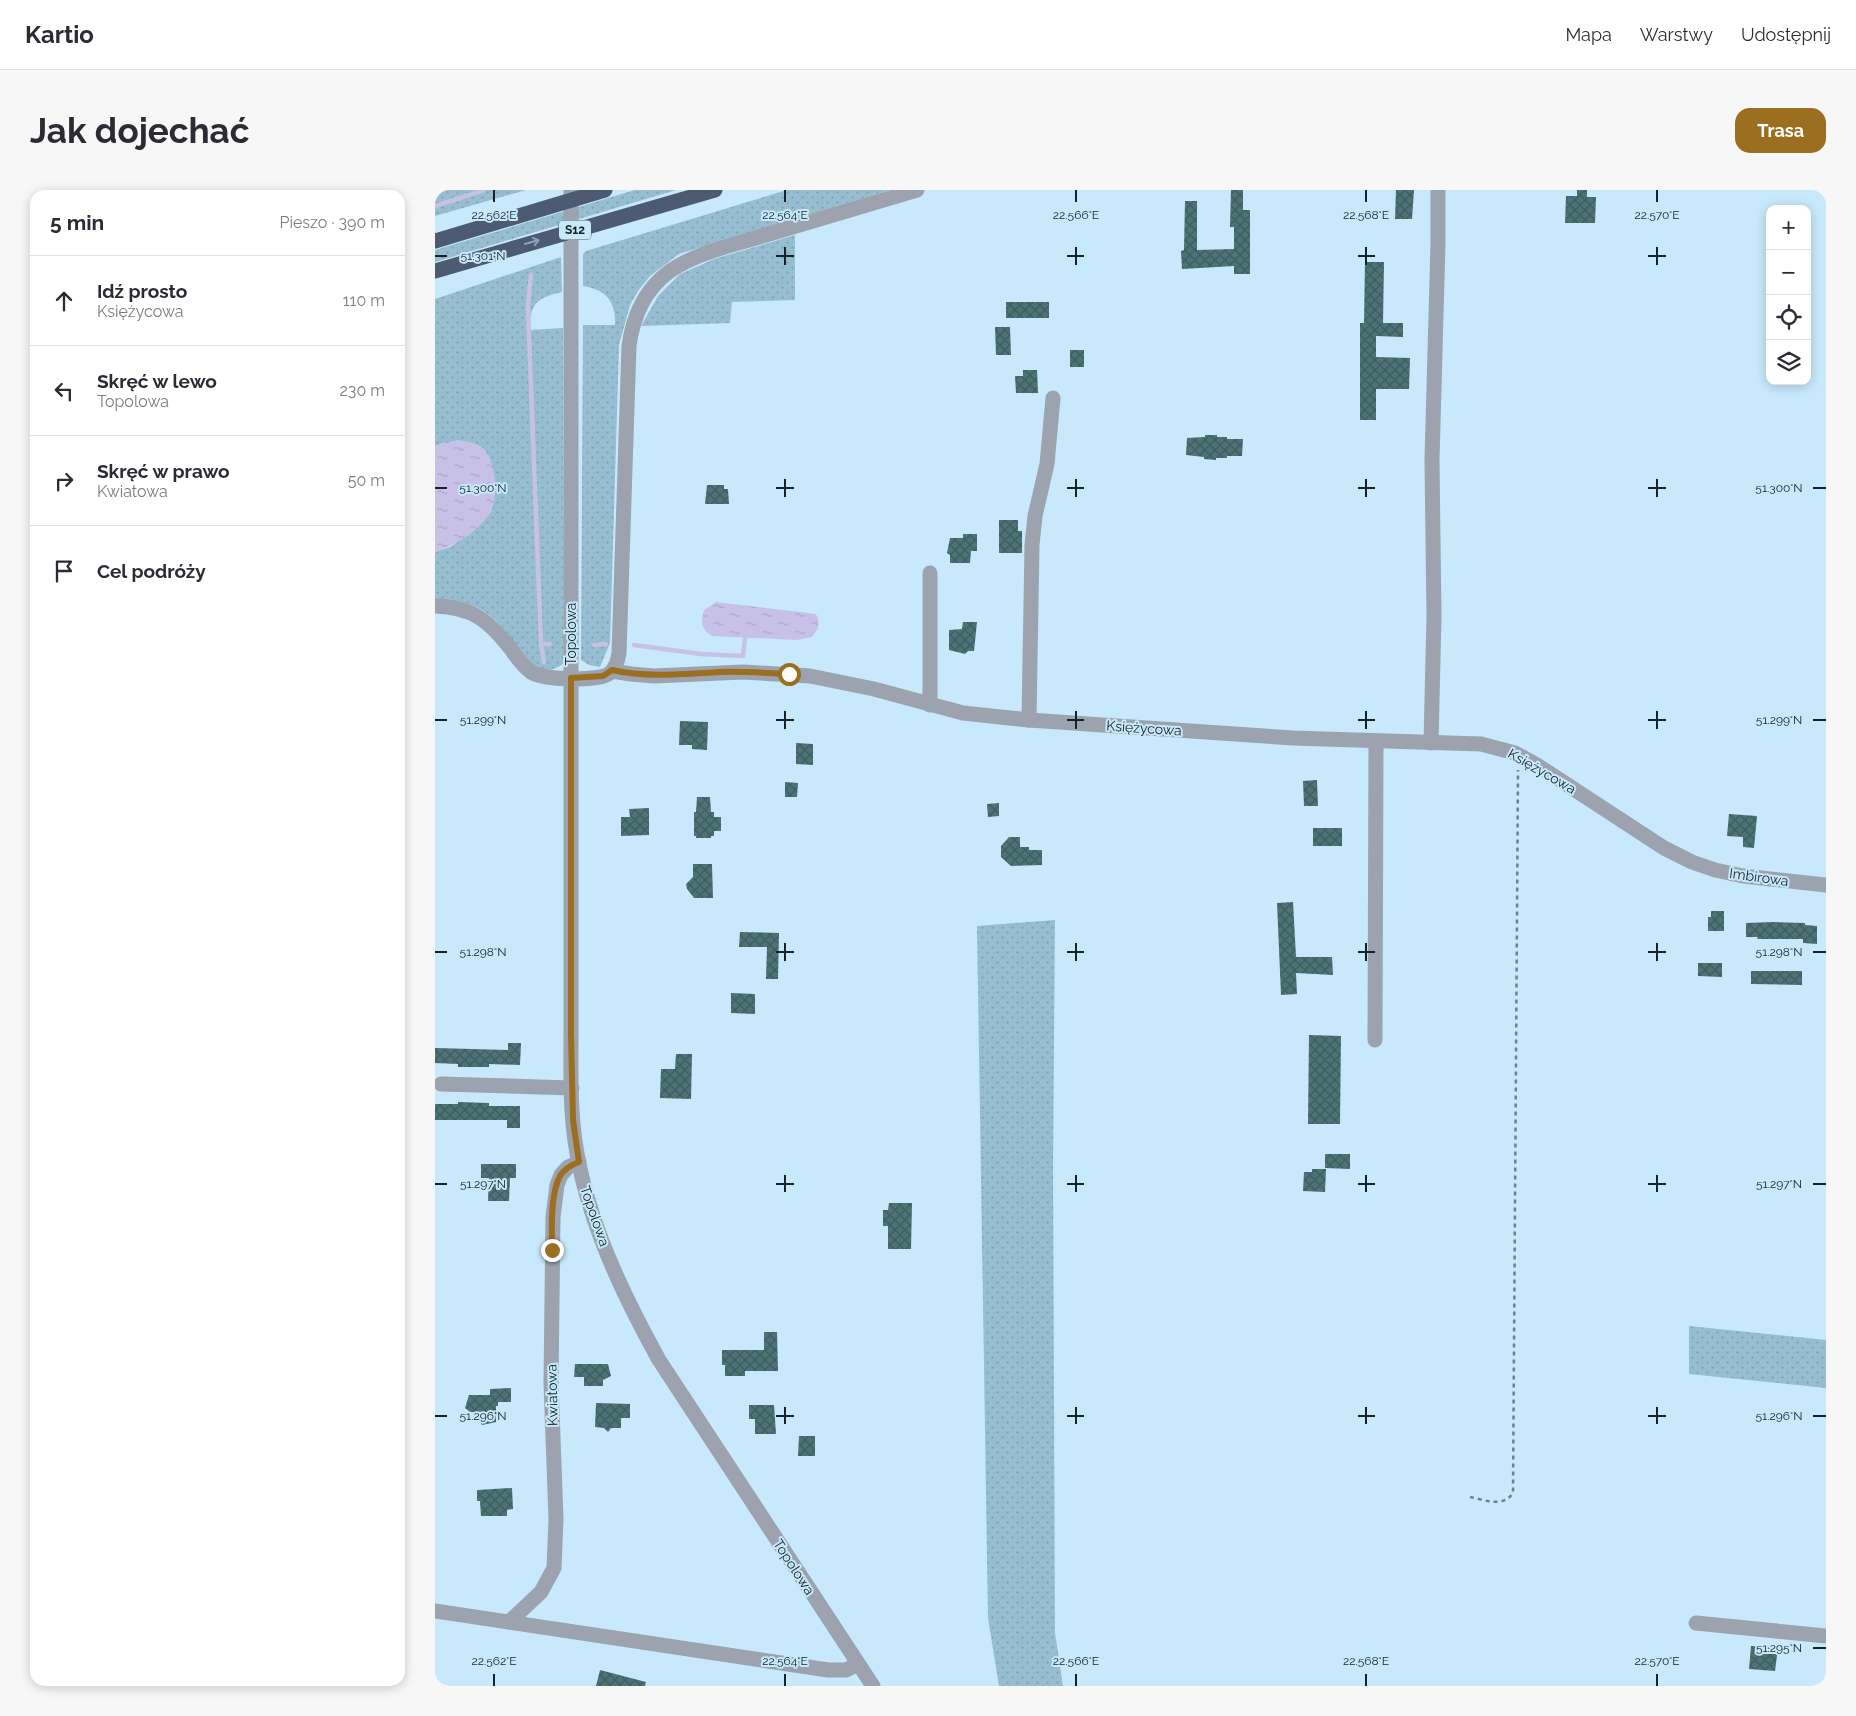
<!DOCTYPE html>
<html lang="pl">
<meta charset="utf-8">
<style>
body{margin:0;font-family:Raleway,sans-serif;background:#f7f7f7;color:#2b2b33}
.controls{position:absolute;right:15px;top:15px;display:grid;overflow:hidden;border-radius:10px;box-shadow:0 2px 12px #0003}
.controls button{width:45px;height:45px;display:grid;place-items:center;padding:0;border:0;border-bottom:1px solid #e1e1e2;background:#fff;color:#2b2b33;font:25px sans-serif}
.stop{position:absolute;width:15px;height:15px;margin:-11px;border:4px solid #9c6e1f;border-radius:50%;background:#fff}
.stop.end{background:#9c6e1f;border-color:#fff;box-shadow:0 1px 5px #0008}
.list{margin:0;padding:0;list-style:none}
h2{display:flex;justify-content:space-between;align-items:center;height:65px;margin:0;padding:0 20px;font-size:21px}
h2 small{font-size:16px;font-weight:400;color:#7c7c81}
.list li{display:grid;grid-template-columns:32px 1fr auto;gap:15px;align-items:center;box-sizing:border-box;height:90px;padding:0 20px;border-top:1px solid #e1e1e2}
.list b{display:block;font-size:19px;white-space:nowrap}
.list p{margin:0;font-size:16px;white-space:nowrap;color:#7c7c81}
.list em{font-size:16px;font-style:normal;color:#7c7c81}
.icon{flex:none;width:28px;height:28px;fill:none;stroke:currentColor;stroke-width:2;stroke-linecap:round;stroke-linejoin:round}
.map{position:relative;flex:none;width:1391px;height:1496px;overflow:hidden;border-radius:15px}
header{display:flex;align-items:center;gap:30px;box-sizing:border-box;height:70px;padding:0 25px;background:#fff;border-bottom:1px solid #e1e1e2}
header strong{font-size:24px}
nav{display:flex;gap:28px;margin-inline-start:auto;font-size:18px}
.intro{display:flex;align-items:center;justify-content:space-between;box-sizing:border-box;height:120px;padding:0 30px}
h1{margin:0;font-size:35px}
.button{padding:12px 22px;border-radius:15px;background:#9c6e1f;color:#fff;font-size:18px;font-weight:700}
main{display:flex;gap:30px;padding:0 30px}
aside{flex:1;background:#fff;border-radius:15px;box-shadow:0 2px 12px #0003}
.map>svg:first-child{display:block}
.grass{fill:url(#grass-dots)}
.water{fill:url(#water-ripples)}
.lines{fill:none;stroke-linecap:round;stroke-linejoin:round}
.stream{stroke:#c8c1e7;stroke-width:4.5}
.building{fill:url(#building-cross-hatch)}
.path{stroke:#6a828d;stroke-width:2.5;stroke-dasharray:4 4;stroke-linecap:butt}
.minor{stroke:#9ca3af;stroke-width:15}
.highway{stroke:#4c5a72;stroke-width:15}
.oneway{stroke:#8aa2b6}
.route{stroke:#9c6e1f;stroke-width:6}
.ticks{fill:none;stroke:#152228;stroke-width:2}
.labels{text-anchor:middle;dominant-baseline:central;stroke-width:4;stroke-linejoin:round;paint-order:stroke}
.shield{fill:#c7e9fb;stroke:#4a5e67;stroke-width:1}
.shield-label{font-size:12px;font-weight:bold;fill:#152228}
.street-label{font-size:14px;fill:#152228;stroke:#c7e9fb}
.ticks-label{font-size:12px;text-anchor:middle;fill:#152228;stroke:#c7e9fb;stroke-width:4;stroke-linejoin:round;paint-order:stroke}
</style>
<header>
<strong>Kartio</strong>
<nav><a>Mapa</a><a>Warstwy</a><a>Udostępnij</a></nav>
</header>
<div class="intro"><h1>Jak dojechać</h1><a class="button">Trasa</a></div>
<main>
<aside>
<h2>5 min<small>Pieszo · 390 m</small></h2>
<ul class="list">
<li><svg class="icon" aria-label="ahead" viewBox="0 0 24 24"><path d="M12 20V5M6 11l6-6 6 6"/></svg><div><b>Idź prosto</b><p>Księżycowa</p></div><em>110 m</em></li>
<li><svg class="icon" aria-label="left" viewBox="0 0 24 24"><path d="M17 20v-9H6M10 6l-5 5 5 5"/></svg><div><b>Skręć w lewo</b><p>Topolowa</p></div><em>230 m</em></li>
<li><svg class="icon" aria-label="right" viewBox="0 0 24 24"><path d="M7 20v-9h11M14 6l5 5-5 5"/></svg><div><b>Skręć w prawo</b><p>Kwiatowa</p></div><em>50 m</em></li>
<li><svg class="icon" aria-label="arrive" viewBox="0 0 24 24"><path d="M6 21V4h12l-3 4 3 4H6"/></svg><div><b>Cel podróży</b></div></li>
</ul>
</aside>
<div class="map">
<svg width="1391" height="1496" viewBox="0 0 1391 1496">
<defs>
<pattern id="grass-dots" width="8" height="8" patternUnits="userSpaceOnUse" patternTransform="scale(1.25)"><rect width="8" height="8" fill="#97bdd0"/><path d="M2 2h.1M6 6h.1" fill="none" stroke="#81a2b3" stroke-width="1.8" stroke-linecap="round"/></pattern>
<pattern id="water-ripples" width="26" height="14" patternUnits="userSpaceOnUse" patternTransform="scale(1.25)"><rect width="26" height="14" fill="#c8c1e7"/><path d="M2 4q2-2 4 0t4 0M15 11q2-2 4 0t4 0" fill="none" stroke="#aba6c6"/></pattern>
<pattern id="building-cross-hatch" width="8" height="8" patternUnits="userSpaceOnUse" patternTransform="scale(1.25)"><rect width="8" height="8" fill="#4c7375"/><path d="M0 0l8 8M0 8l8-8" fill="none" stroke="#3e5e60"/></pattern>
</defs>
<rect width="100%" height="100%" fill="#c7e9fb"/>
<g class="grass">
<path d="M0,0H91L0,26Z"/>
<path d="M200,0H241L0,72V60Z"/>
<path d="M352,0H455L244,64L215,86L203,101L195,115L184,155L175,453L165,477L154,475L146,470L148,135H180C181,112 172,100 148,96V64L151,61Z"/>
<path d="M360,45V110L297,112L295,133L206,136L223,106L245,84L279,69Z"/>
<path d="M126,67L127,102C103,107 94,114 95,140L128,138L129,465L128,474C117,482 106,482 96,473C64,434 55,410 0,410V362L15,357L34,344L56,322L59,310V293L9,253L0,256V109Z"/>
<path d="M620,730L618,979L620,1443L628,1496H564L553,1428L542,736Z"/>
<path d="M1254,1136L1391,1150V1198L1254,1184Z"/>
</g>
<g class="water">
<path d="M22,250C30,251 38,252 45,256C61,265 64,306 56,321C46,340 19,356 0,362V256Z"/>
<path d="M281,412L381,424C386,434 383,439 377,447L362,450L277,446C265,438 266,433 269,420Z"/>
</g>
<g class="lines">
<g class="stream">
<path d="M0,16L49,0"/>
<path d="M96,85L93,116L94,145L106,454L109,472"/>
<path d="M106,454H115"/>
<path d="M159,455L171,454"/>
<path d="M199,455L266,464L308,466L310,447"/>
</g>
</g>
<g class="building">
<path d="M796,0H808V20H815V84H799V76L747,79L746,61L749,60L750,11H762V60L799,59V37H795Z"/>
<path d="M961,0H979L977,29H960Z"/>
<path d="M1142,0H1152V7H1161L1160,33H1130L1131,6H1142Z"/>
<path d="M930,72H949L948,133H968V147L941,146V167L975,168L974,199H941V230H925V133H929Z"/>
<rect x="571" y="112" width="43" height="16"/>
<path d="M560,137H575L576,165H561Z"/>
<rect x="635" y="160" width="14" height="17"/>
<path d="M588,180H602L603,203H581L580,186H588Z"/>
<path d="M770,245H782V247H792V249H808L807,266H792V268H781V270L769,269V267L751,265L752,248L770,247Z"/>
<path d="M272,295H289V299H293L294,314H270Z"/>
<path d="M564,330H583V341H587V363H564Z"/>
<path d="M528,344H542V361H536L535,373H515V365L512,363L515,348H528Z"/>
<path d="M528,432H542L539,461H533L530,464L514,460V440L527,439Z"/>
<path d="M245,531L273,532L272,560L257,559V555H244Z"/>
<path d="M361,553L378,554V575L361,574Z"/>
<path d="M882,590L883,616H869L868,591Z"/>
<path d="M350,592L363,593L362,607H350Z"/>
<path d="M262,607H275L276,622H279V627H286V641H279V646H276V648H261V646H259V622H261Z"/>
<path d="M564,613V626L553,627L552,614Z"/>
<path d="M214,618V645L186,646V627H195L194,619Z"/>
<path d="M1294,624L1322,626L1319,658L1308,657V647L1292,646Z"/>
<rect x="878" y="638" width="29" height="18"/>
<path d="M574,647H585V657H594V660H607V675L576,676L566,667V656Z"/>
<path d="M258,674H277L278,708H259L252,699L251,694L258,687Z"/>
<path d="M858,712L861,767H897L898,785L861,783L862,804L846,805L842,713Z"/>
<path d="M1276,721H1289V741H1273V727H1276Z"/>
<path d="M1339,732L1370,733V735L1382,736V754L1368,753V749H1322L1323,747H1311V733Z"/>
<path d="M305,742L344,743L343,789H331L332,757H304Z"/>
<path d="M1263,773H1287V787L1263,786Z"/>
<path d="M1316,781H1367V795L1316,794Z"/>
<path d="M296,803L320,804V824L296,823Z"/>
<path d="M874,845L906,846L905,934H873Z"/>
<path d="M73,853H86L85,875L54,874V877H23V874L0,873V858L73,860Z"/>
<path d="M241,864H257L256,909L225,908L226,879H240Z"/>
<path d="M23,912L54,913V916H85V938H72V930H0V914H23Z"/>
<path d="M890,964H915V979L890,978Z"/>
<path d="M46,974H81V988H75L74,1011H53L54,988H46Z"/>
<path d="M877,979H891L890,1002L868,1001L869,982H877Z"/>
<path d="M454,1013H477L476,1059H453V1036H448V1020H453Z"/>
<path d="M329,1142H342L343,1181H310V1186H290V1175H287V1160H329Z"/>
<path d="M140,1174H173L176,1186L168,1190V1196H149V1187H139Z"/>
<path d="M76,1198V1212H63V1216H61V1232L47,1235L45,1232H38V1222H35L30,1218L34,1205H55V1199Z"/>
<path d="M161,1213L195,1214V1228H186V1238H176L173,1242L169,1238L160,1237Z"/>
<path d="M314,1215H339L341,1244H320V1229H314Z"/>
<path d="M364,1246H380V1266H363Z"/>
<path d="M77,1298L78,1319L72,1320V1326H46L45,1311H42V1300Z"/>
<path d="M1316,1456L1343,1458L1340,1481L1314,1479Z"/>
<path d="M165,1480L211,1492L210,1496H161Z"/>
</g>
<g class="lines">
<path class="path" d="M1035,1307C1050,1310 1068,1318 1078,1303L1083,580"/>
<g class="minor">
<path d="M136,0V844C136,880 135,916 140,951C151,1028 187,1103 224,1170L438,1496"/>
<path d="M0,416C38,417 54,431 76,459C82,468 88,476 96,482C109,490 164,492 175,483C181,478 183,470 184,463L194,156C198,126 210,99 235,81C261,63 295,56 324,47C377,31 429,16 482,0"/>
<path d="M177,481L196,484L219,486L308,482L375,486L439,499L528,523L594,530L858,548L1046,554L1080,563L1102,575L1229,658L1257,672L1280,680L1308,686L1391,695"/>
<path d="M495,515V383"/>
<path d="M594,530L597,355L600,326L612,274L618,208"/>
<path d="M996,553L999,426L997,270L1003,53V0"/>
<path d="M940,850L941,552"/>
<path d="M6,894L137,898"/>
<path d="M0,1421L393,1480H411L423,1474"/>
<path d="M74,1432L106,1402L119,1378L121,1329L116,1193L118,1027L122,995L126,985L133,977L144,972"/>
<path d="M1261,1433L1391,1446"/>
</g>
<g class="highway">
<path d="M0,51L170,0"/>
<path d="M0,81L280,0"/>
</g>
</g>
<defs><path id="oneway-shaft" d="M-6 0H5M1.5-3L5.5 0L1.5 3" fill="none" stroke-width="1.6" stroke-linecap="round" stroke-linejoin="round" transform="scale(1.25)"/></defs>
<use class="oneway" href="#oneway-shaft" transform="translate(97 52) rotate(-16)"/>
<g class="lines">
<path class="route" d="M117,1060C117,1039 115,1005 125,986C129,979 136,975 144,972L138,930L136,844V488L168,486L177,480C213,488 248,484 284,482C307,481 331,483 354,484"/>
</g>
<path class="ticks" d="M59,0V12M350,0V12M641,0V12M931,0V12M1222,0V12M350,57V75M641,57V75M931,57V75M1222,57V75M0,66H12M341,66H359M632,66H649M923,66H940M1213,66H1231M350,289V307M641,289V307M931,289V307M1222,289V307M0,298H12M341,298H359M632,298H649M923,298H940M1213,298H1231M1378,298H1391M350,521V539M641,521V539M931,521V539M1222,521V539M0,530H12M341,530H359M632,530H649M923,530H940M1213,530H1231M1378,530H1391M350,753V771M641,753V771M931,753V771M1222,753V771M0,762H12M341,762H359M632,762H649M923,762H940M1213,762H1231M1378,762H1391M350,985V1002M641,985V1002M931,985V1002M1222,985V1002M0,994H12M341,994H359M632,994H649M923,994H940M1213,994H1231M1378,994H1391M350,1217V1234M641,1217V1234M931,1217V1234M1222,1217V1234M0,1226H12M341,1226H359M632,1226H649M923,1226H940M1213,1226H1231M1378,1226H1391M1378,1458H1391M59,1484V1496M350,1484V1496M641,1484V1496M931,1484V1496M1222,1484V1496"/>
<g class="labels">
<rect class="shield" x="124" y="30.5" width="32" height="19" rx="4"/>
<g class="shield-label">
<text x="140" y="40">S12</text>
</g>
<g class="street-label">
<text transform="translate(136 444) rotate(-90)">Topolowa</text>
<text transform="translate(709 538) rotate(4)">Księżycowa</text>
<text transform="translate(1107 581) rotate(30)">Księżycowa</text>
<text transform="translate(1324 687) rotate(8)">Imbirowa</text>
<text transform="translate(160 1026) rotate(71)">Topolowa</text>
<text transform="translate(117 1205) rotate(-91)">Kwiatowa</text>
<text transform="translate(359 1377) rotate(57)">Topolowa</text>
</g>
</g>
<g class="ticks-label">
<text x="59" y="29">22.562°E</text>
<text x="350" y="29">22.564°E</text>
<text x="641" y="29">22.566°E</text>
<text x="931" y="29">22.568°E</text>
<text x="1222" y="29">22.570°E</text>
<text x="48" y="70">51.301°N</text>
<text x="48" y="302">51.300°N</text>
<text x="1344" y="302">51.300°N</text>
<text x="48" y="534">51.299°N</text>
<text x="1344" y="534">51.299°N</text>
<text x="48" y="766">51.298°N</text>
<text x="1344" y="766">51.298°N</text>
<text x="48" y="998">51.297°N</text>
<text x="1344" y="998">51.297°N</text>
<text x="48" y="1230">51.296°N</text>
<text x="1344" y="1230">51.296°N</text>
<text x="1344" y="1462">51.295°N</text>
<text x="59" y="1475">22.562°E</text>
<text x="350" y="1475">22.564°E</text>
<text x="641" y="1475">22.566°E</text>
<text x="931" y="1475">22.568°E</text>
<text x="1222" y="1475">22.570°E</text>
</g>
</svg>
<div class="controls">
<button>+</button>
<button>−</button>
<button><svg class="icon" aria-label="locate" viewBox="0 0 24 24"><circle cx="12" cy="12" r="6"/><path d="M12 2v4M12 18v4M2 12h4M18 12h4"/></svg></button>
<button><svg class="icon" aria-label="layers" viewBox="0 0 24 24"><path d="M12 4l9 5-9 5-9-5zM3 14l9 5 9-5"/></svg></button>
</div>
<div class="stop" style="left:354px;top:484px"></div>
<div class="stop end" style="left:117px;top:1060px"></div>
</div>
</main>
